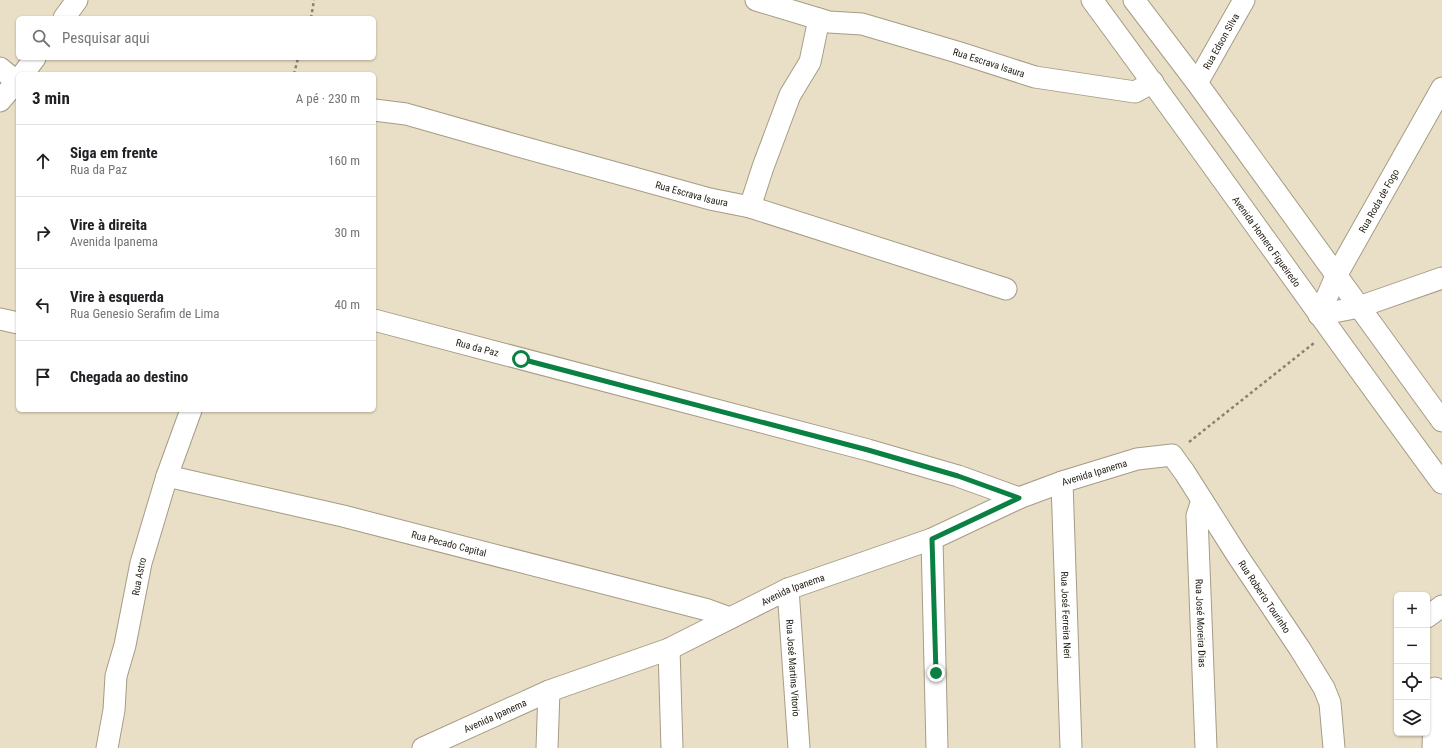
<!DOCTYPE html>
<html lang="pt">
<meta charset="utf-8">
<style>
body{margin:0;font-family:"Roboto Condensed",sans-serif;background:#f6f6f6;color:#202124}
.controls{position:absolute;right:12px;bottom:12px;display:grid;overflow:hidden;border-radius:6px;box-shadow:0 1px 3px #0004}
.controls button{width:36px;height:36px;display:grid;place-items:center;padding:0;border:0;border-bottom:1px solid #e0e0e0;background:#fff;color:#202124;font:20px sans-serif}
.stop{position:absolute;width:12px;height:12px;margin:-9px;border:3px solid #0b8043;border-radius:50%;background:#fff}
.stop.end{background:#0b8043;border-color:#fff;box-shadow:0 1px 4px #0008}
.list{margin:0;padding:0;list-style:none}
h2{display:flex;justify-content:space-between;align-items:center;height:52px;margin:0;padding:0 16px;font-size:17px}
h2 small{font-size:13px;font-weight:400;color:#757577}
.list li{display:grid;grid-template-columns:26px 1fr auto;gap:12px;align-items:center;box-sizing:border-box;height:72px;padding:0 16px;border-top:1px solid #e0e0e0}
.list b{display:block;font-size:15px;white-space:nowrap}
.list p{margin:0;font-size:13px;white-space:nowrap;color:#757577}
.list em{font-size:13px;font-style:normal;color:#757577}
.icon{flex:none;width:22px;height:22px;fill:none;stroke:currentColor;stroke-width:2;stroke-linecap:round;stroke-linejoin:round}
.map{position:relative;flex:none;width:1442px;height:748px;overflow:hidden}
.search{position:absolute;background:#fff;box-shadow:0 1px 3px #0004;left:16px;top:16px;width:360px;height:44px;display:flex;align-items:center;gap:10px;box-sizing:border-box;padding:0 14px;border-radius:6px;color:#757577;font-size:15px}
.panel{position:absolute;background:#fff;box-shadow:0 1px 3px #0004;left:16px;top:72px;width:360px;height:340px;border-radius:6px}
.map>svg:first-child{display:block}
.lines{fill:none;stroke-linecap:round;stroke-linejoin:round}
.minor-casing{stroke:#a69c85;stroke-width:23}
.path{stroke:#898170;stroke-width:2.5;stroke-dasharray:3 3;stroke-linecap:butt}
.minor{stroke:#fff;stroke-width:21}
.route{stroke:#0b8043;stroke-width:5}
.labels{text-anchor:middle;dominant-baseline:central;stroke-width:3.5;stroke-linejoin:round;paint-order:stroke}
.street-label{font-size:10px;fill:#201c13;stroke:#fff}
</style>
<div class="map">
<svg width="1442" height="748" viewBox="0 0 1442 748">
<rect width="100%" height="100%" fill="#e9dec6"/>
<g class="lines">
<g class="minor-casing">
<g id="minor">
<path id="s1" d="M756,0L829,22L862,24L957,52L1035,77L1135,92L1153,82"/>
<path id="s2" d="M1092,0C1210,160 1324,323 1442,483"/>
<path d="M1134,0L1197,83L1442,421"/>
<path d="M64,18L77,0"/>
<path d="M0,68L17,82"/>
<path d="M23,74L35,58"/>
<path id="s3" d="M1197,83L1244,0"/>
<path d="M0,101L18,80"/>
<path id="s4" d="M374,110L406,114L508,143L710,199L750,207L1006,289"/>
<path d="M750,207L763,167L790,95L810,62L819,19"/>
<path id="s5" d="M1319,315L1336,276L1442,88"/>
<path d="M1319,315L1359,307L1442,278"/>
<path d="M0,319L18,323"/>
<path id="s6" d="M374,320L868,450L958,476L1019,498"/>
<path id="s7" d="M167,476L343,516L708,610L730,618"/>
<path id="s8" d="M1062,482L1071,748"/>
<path id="s9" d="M1202,500L1197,516L1206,748"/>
<path d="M932,539L937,748"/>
<path id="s10" d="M788,589L799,748"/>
<path d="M1427,617L1442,606"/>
<path d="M669,649L672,748"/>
<path id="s11" d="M107,748L114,710L116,676L125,645L141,563L167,476L191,410"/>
<path id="s12" d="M423,748L549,691L669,649L788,589L932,539L1019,498L1062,482L1137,459L1172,455L1185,473L1237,555L1300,649L1324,688L1330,703L1334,748"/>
<path d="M547,748L549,691"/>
<path d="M1433,748L1435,688"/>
</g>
</g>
<g class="path">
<path d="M311,18L314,0"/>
<path d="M294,74L298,58"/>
<path d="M1189,442L1314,343"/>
</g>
<use href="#minor" class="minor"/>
</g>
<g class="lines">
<path class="route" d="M521,359L868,450L958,476L1019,498L932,539L936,673"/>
</g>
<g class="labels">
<g class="street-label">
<text stroke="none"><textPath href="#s3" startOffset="48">Rua Edson Silva</textPath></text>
<text stroke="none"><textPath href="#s1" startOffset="242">Rua Escrava Isaura</textPath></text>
<text stroke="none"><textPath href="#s4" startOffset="329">Rua Escrava Isaura</textPath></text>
<text stroke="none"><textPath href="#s5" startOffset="129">Rua Roda de Fogo</textPath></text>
<text stroke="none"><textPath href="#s2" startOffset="298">Avenida Homero Figueiredo</textPath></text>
<text stroke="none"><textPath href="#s6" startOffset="107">Rua da Paz</textPath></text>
<text stroke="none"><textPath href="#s12" startOffset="727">Avenida Ipanema</textPath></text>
<text stroke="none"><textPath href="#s7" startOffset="290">Rua Pecado Capital</textPath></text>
<text stroke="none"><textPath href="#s11" startOffset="175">Rua Astro</textPath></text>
<text stroke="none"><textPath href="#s12" startOffset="403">Avenida Ipanema</textPath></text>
<text stroke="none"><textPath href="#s12" startOffset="976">Rua Roberto Tourinho</textPath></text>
<text stroke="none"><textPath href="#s8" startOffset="133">Rua José Ferreira Neri</textPath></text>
<text stroke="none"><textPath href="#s9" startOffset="124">Rua José Moreira Dias</textPath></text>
<text stroke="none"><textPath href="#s10" startOffset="79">Rua José Martins Vitorio</textPath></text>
<text stroke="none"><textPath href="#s12" startOffset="79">Avenida Ipanema</textPath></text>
</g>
</g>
</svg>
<div class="controls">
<button>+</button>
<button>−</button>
<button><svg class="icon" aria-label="locate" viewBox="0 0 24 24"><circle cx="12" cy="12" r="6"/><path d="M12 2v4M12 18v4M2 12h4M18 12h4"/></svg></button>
<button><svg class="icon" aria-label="layers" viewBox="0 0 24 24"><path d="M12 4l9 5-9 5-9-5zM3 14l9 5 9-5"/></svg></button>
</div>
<div class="stop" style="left:521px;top:359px"></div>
<div class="stop end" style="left:936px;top:673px"></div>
<div class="search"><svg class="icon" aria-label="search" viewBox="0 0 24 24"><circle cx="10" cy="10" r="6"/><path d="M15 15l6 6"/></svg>Pesquisar aqui</div>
<section class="panel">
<h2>3 min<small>A pé · 230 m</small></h2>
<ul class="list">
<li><svg class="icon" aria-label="ahead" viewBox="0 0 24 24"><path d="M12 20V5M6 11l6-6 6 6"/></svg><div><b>Siga em frente</b><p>Rua da Paz</p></div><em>160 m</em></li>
<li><svg class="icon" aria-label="right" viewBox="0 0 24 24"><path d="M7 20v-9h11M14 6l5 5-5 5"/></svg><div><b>Vire à direita</b><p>Avenida Ipanema</p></div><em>30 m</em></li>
<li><svg class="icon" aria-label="left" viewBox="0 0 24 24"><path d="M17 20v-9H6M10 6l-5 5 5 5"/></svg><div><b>Vire à esquerda</b><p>Rua Genesio Serafim de Lima</p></div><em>40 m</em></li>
<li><svg class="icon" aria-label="arrive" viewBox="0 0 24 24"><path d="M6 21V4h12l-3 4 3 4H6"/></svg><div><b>Chegada ao destino</b></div></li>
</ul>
</section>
</div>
